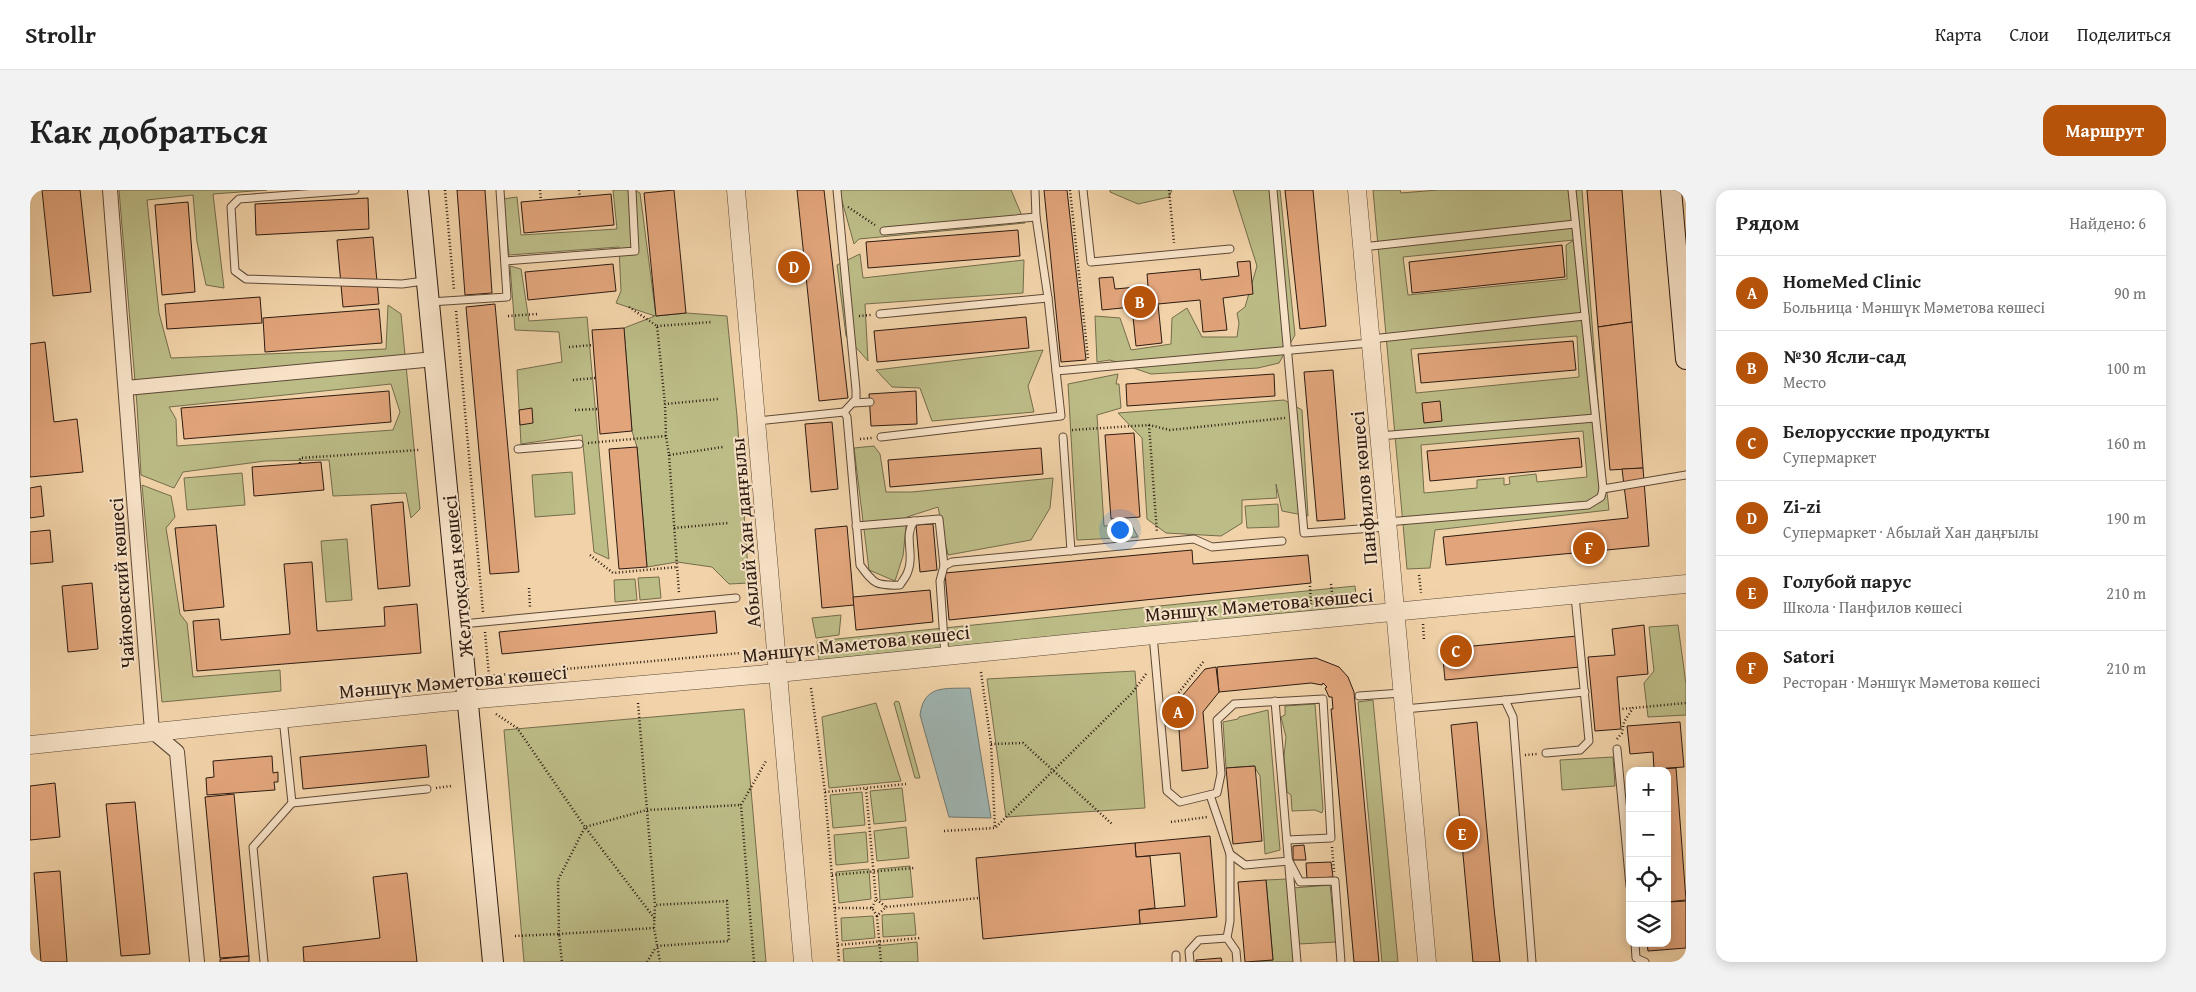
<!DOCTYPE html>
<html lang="ru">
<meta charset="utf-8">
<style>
body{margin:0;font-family:"Gentium Book Plus",serif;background:#f2f2f2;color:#222}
.controls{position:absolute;right:15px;bottom:15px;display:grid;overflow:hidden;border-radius:10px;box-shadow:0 2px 12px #0003}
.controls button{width:45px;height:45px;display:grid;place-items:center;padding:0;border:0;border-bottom:1px solid #e0e0e0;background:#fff;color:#222;font:25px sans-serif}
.you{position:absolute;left:1089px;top:339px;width:18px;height:18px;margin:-12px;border:4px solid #fff;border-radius:50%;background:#1a73e8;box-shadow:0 0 0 8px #1a73e833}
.badge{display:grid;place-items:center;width:32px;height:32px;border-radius:50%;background:#b45309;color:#fff;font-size:16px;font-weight:700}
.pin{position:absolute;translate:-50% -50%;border:2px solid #fff;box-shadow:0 1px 5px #0006}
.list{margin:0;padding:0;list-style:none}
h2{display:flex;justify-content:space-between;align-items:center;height:65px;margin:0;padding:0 20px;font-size:21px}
h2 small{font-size:16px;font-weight:400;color:#767676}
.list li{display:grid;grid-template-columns:32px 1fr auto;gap:15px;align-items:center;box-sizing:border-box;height:75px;padding:0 20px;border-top:1px solid #e0e0e0}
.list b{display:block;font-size:19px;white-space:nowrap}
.list p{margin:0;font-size:16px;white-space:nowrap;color:#767676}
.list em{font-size:16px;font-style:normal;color:#767676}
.icon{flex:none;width:28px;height:28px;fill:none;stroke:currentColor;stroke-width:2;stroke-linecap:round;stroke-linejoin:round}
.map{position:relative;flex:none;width:1656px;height:772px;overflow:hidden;border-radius:15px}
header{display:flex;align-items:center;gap:30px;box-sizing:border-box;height:70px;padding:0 25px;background:#fff;border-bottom:1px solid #e0e0e0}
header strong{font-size:24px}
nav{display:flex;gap:28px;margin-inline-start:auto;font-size:18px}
.intro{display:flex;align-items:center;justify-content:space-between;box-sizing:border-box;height:120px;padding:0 30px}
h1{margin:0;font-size:35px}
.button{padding:12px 22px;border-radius:15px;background:#b45309;color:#fff;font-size:18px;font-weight:700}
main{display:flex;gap:30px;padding:0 30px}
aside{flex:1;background:#fff;border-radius:15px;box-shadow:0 2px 12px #0003}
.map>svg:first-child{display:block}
.green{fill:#bcbc87;stroke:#746c4c;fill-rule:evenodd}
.water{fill:#9fb6b3;stroke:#717872}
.building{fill:#e2a57b;stroke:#2d1b11}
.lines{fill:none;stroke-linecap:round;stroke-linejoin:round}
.service-casing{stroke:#5e4937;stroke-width:9}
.minor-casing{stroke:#5e4937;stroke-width:16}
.tertiary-casing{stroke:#5e4937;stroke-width:19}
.secondary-casing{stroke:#2d1b11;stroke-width:22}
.path{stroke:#2d1b11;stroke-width:2.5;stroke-dasharray:1 2.5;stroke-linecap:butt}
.service{stroke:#f7e2c7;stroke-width:7}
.minor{stroke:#f7e2c7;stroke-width:14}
.tertiary{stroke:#f7e2c7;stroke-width:18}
.secondary{stroke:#f7e2c7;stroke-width:20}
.labels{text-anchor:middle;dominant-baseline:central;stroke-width:4;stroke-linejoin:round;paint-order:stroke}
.street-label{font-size:20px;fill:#2d1b11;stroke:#f7e2c7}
</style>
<header>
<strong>Strollr</strong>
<nav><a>Карта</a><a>Слои</a><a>Поделиться</a></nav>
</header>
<div class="intro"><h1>Как добраться</h1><a class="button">Маршрут</a></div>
<main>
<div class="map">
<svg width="1656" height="772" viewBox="0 0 1656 772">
<rect width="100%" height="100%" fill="#f2d3a9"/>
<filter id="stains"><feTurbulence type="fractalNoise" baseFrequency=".004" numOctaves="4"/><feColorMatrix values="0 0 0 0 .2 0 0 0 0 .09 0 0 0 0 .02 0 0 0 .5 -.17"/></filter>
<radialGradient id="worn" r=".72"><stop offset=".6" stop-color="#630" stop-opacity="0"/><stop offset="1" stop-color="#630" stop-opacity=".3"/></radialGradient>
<g class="green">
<path d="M89,0H237L183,4L194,98L176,95L167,52L163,5L117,10L129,123L141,168L356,159L358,115L371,124L390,319L381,328L376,303L303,306L299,270L235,271L153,282L144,298L111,285L107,215ZM361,194L370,222L363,240L147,256L146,229L139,217Z"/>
<path d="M583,0H604L610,3L626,126L656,123L697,126L707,226L719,393L699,394L682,377L647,372L617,377L607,257L602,241L594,138L625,126L586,113L591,101L589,57L479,65L473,9L487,7L491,45L587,39Z"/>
<path d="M809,0H981L995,33L829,49L824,54Z"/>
<path d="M1080,0H1142L1139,7L1108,14L1080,2Z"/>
<path d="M1203,0H1250L1265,145L1249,173L1228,178L1121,184L1080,170L1067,172L1065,126L1090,128L1101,160L1141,154L1142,128L1157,118L1172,147H1207L1209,133L1207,123L1215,117L1227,76Z"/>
<path d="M1343,0H1370L1371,3L1408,0H1552L1570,239L1579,320L1405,340L1400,378L1377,379ZM1544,50L1536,55L1537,89L1378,105L1373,67ZM1547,146L1549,187L1386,203L1381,159ZM1553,241L1557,287L1507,292L1506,284L1479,287L1480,294L1474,295V288L1447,290V298L1394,303L1391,255Z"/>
<path d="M830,64L833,88L994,70L993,103L835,114L838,171L816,146L807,75Z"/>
<path d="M480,76L491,79L499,131L557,127L579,369L564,362L552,245L491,254L487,180L532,172L529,142L485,140Z"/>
<path d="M1013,160L998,196L1004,222L902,231L890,198L862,197L846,180Z"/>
<path d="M1088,184L1086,194H1089L1091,218L1067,225L1074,336L1101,334L1108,347L1047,350L1038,194Z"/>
<path d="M1254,210L1272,220L1278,326L1252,321L1246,294L1247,308L1212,310V333L1191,346L1136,343L1117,329L1112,248L1088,223Z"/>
<path d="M844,256L850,264L856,302H882L1023,288L1020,318L1001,350L918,365L908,317L877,327L873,366L865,391L839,380L824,258Z"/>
<path d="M542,282L545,324L505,327L502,285Z"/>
<path d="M212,283L215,315L157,320L154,288Z"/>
<path d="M112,295L141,306L145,327L136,338L150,424L157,433L163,487L250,480L251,501L132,512Z"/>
<path d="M1248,314L1249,337L1217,338L1215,316Z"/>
<path d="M317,349L322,410L296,412L291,351Z"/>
<path d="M629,387L631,408L610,410L608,388Z"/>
<path d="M605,389L607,410L585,412L584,390Z"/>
<path d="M1325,396L1327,416L789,470L787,451Z"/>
<path d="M811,425L809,445L786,448L782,428Z"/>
<path d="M1648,435L1656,494V525L1618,527L1614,493L1624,481L1619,437Z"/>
<path d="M1105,481L1115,618L976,627L957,489Z"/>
<path d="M1343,510L1368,772H1352L1328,512Z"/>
<path d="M866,511L869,512L890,588H885L864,513Z"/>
<path d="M846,513L871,591L799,598L792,527Z"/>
<path d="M1285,514L1293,619L1292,623L1285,620L1262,621L1261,605L1257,602L1254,566L1256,547L1251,527L1255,525V516Z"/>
<path d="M714,519L736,772H494L474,540Z"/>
<path d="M1238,520L1250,660L1235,664L1230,586L1224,576L1196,578L1193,532L1208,529L1209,527Z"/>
<path d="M1583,567L1585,596L1532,600L1530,570Z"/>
<path d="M872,598L876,631L844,634L840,601Z"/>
<path d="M832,602L835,635L803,638L800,605Z"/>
<path d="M876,637L879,668L847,671L844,641Z"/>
<path d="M836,642L838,672L806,675L804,645Z"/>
<path d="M880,676L883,707L850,710L848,679Z"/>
<path d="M839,679L841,709L809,713L806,682Z"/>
<path d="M1257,689L1264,772H1220L1243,770L1236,690Z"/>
<path d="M1300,695L1306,752L1269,754L1263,698Z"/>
<path d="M884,723L886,745L853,747L852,725Z"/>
<path d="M843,726L845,748L812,751L811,728Z"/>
<path d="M887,752L888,772H814L813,759Z"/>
</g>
<path class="water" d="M940,498L961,628L919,627L890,525C894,494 916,499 940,498Z"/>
<g class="building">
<path d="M12,0H50L61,102L23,106Z"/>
<path d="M427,0H455L462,103L435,105Z"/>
<path d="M644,0L656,123L626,126L614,3Z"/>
<path d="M767,0H794L818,208L789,211Z"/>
<path d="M1014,0H1037L1056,170L1031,172Z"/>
<path d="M1255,0H1283L1296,136L1270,139Z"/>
<path d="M1557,0H1592L1602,132L1568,137Z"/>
<path d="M581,4L584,35L494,43L491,12Z"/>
<path d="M338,8L339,39L226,45L225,14Z"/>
<path d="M158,12L165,102L132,105L125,15Z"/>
<path d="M988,40L990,66L838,78L836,52Z"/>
<path d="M343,47L349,114L313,117L307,50Z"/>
<path d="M1532,55L1535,87L1382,103L1379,72Z"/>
<path d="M1220,71L1223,104L1193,108L1197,140L1173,142L1170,110L1128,114L1132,153L1106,156L1102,117L1072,120L1069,88L1083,87L1085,99L1118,96L1117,84L1170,79L1171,90L1209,86L1207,72Z"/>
<path d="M583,74L586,101L498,110L495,82Z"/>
<path d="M230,107L232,133L137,139L135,114Z"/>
<path d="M465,114L489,382L460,384L436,117Z"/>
<path d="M349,119L352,153L235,162L233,128Z"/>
<path d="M996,127L999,158L847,172L844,141Z"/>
<path d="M1602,132L1613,278L1580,280L1568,137Z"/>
<path d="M594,138L602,241L570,244L562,140Z"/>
<path d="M1543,151L1546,180L1391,193L1388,164Z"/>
<path d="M15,152L24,232L47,229L53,282L0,287V154Z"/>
<path d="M1303,180L1315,329L1287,331L1274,182Z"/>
<path d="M1244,184L1245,206L1097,216L1096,194Z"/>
<path d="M359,201L361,232L154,249L151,218Z"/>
<path d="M886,201L887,234L841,236L839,204Z"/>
<path d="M1410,211L1412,231L1394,233L1392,213Z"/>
<path d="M502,218L503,233L490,235L489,220Z"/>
<path d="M802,232L808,299L781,302L775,234Z"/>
<path d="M1104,243L1110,327L1081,329L1075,245Z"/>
<path d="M1549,248L1552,277L1400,291L1397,261Z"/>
<path d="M607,257L617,377L589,379L579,259Z"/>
<path d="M1011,258L1013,284L860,297L858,270Z"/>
<path d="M291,272L294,300L224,306L222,277Z"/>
<path d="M1613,278L1619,356L1416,375L1413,347L1598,328L1592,279Z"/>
<path d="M11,296L14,326L0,328V298Z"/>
<path d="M373,312L380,396L348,399L341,315Z"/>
<path d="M903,334L907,380L890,382L886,335Z"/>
<path d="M186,335L194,417L154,421L145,338Z"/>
<path d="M817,336L824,415L792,418L785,339Z"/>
<path d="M20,340L23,372L0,374V342Z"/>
<path d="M1162,360L1163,374L1278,365L1281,393L919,430L915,383Z"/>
<path d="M282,372L287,441L355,436L354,417L387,414L391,463L167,481L163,431L189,429L191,450L260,444L254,374Z"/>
<path d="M62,393L68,459L38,462L32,396Z"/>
<path d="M900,400L903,432L826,440L823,407Z"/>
<path d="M685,421L687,443L472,464L469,442Z"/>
<path d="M1614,435L1618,484L1587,487L1591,539L1565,541L1558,467L1585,465L1582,439Z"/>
<path d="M1547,446L1550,477L1415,490L1412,459Z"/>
<path d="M1286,468L1309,477L1318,487L1324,502L1349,772H1324L1301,519H1303L1302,507H1299L1295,498L1297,497L1293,493L1292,495L1281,493L1189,502L1187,477Z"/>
<path d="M1186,477L1189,502L1173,522L1178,578L1152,581L1147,512L1175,479Z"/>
<path d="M1447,532L1464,718L1470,772H1443L1421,535Z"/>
<path d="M1650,532L1654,577L1624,579L1623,562L1600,564L1597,536Z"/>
<path d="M396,555L399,587L273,599L270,567Z"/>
<path d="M242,566L243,583L248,582V592H244L245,600L177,605L176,588L184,587L183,571Z"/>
<path d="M1225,576L1232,651L1203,654L1196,578Z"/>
<path d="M1646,578L1656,710L1637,712V581L1616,580Z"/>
<path d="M25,593L30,647L0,650V596Z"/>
<path d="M204,604L219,766L190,768L175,607Z"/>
<path d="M105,612L120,764L91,766L76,614Z"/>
<path d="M1180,646L1187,727L1110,734L1109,720L1155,716L1150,663L1106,667L1105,653Z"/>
<path d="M1105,653L1106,667L1120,666L1125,718L1109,720L1110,734L953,749L946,668Z"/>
<path d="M1274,655L1276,670H1263V656Z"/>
<path d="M1301,672L1303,687L1277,689L1276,673Z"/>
<path d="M30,681L37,772H11L4,683Z"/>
<path d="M377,683L387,772H274L273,757L350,748L343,687Z"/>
<path d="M1236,690L1243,770L1215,772L1208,692Z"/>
<path d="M1656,711V758L1618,761L1617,753H1637V731H1640L1638,712Z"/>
<path d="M219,766V772H190V769Z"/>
<path d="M1191,768L1192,772H1166V770Z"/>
</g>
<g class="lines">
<g class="service-casing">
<g id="service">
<path d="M325,0L209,9L201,17L205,81L216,89L372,94L394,91"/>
<path d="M807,0L826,200V209L814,222"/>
<path d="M1053,0L1061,72L1200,59"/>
<path d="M1243,0L1274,343L1357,337"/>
<path d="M1542,0L1573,299"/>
<path d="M854,41L1006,27"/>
<path d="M1332,57L1545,34"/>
<path d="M475,71L605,61L602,0"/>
<path d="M400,112L477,107L470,0"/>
<path d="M850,124L1018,108"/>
<path d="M1341,149L1555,126"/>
<path d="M1026,181L1340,153"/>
<path d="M823,213L840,212"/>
<path d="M727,231L814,222L817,227L830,375C844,394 846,396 870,395C872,391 877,386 878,381C885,364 873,347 884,331"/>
<path d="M1349,246L1565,228"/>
<path d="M851,247L1031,226L1018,108L1006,27L1005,0"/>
<path d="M1033,247L1041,361"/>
<path d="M488,259L549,254"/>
<path d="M1357,332L1558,315L1571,307L1573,299L1656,285"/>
<path d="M826,336L909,329L914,376"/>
<path d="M432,434L706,408"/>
<path d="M1123,445L1137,601L1150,612L1187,603L1191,584L1187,530L1204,514L1293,509L1301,648L1257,650"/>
<path d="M915,466L910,391L914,376L922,372L1164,349L1182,357L1252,351"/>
<path d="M1329,506L1372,503"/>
<path d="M1475,510L1555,502"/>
<path d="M1245,511L1267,772"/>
<path d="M1374,519L1475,510L1483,527L1502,772"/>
<path d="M1587,559L1600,696"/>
<path d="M1516,563L1550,560L1559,551L1545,406"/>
<path d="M1180,605L1200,664L1215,675L1259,671L1270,692L1305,691L1311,772"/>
<path d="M262,613L397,599"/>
<path d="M1197,748L1200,731V664"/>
<path d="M1605,753L1606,768L1615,772"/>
<path d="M1146,765V772"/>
<path d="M234,772L223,657L262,613L253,528"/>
<path d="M1160,772L1159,761L1169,750L1197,748L1206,761L1207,772"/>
</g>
</g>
<g class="minor-casing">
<g id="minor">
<path d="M80,0L122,541L147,562L167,772"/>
<path d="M96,198L405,169"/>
</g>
</g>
<g class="tertiary-casing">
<g id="tertiary">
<path d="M706,0L773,772"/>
<path d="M1327,0L1397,772"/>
<path d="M0,555L414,512L748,483L1123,445L1656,394"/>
</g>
</g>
<g class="secondary-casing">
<g id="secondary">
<path d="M388,0L463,772"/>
<path d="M1641,0L1656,169"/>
</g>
</g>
<g class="path">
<path d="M415,0L424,100"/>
<path d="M510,0L511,10"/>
<path d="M549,0L550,7"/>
<path d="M1040,0L1058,168"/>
<path d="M1139,0L1144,53"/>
<path d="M818,17L845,35"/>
<path d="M599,117L627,136L635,214"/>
<path d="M426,121L453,422"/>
<path d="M478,126L508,124"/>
<path d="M829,126L841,125"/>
<path d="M627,136L682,132"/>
<path d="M539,157L563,155"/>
<path d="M543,190L565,188"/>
<path d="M545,220L568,219"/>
<path d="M1119,235L1127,343"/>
<path d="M1042,240L1119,235L1140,240L1255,228"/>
<path d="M636,246L635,214L688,209"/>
<path d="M830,249L842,248"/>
<path d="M558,253L636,246L639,265L693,257"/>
<path d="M639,265L649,403"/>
<path d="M270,273V268L389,260"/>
<path d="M644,338L698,333"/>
<path d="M560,365L583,383L647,377"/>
<path d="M1389,385L1391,403"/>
<path d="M1301,394L1303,412"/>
<path d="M1280,396L1281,415"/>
<path d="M499,398L500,417"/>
<path d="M1393,434L1394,450"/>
<path d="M455,442L459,486L711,463"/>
<path d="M951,482L961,554L965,638"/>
<path d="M781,498L795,602L809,772"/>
<path d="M608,513L625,715"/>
<path d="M1589,519L1603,518"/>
<path d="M466,524L487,538L555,637L625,729"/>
<path d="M1143,532L1142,511L1174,471"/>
<path d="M1587,549L1592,543L1594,532L1603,518L1656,513"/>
<path d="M961,554L993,553L1082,634"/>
<path d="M1495,565L1507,564"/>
<path d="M406,598L421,596"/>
<path d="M836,599L846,709"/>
<path d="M795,602L876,594"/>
<path d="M1141,632L1177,627"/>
<path d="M914,641L965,638L1102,503L1116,484"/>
<path d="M1302,657L1304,682"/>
<path d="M802,685L884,678"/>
<path d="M805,718H842L847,726L856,717L949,708"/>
<path d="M842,718L846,709L856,717"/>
<path d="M847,726L851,772"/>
<path d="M624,738L529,744L528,690L555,637L617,620L711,615"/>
<path d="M485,746L529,744L532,772"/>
<path d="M808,755L890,748"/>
<path d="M627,756L699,751L697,711L625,715L624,738L630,772"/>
<path d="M617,772L626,757"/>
<path d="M724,772L711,615L736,571"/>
</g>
<use href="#service" class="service"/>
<use href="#minor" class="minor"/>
<use href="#tertiary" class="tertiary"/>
<use href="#secondary" class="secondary"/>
</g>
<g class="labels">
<g class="street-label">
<text transform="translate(1333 298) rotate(-95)">Панфилов көшесі</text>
<text transform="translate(715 343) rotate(-95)">Абылай Хан даңғылы</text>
<text transform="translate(427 386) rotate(-96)">Желтоқсан көшесі</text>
<text transform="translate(91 393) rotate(-94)">Чайковский көшесі</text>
<text transform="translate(1229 414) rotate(-5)">Мәншүк Мәметова көшесі</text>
<text transform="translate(826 453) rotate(-6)">Мәншүк Мәметова көшесі</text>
<text transform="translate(423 491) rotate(-5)">Мәншүк Мәметова көшесі</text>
</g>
</g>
<rect width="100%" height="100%" filter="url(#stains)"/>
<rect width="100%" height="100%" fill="url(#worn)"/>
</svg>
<div class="controls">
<button>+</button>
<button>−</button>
<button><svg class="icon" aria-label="locate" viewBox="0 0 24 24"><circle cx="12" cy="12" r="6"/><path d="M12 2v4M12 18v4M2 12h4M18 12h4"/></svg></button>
<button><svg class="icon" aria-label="layers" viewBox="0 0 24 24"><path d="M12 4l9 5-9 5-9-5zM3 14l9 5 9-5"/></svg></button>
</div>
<div class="you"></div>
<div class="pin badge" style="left:1148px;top:522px">A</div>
<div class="pin badge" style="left:1110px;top:112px">B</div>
<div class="pin badge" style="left:1426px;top:461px">C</div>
<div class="pin badge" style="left:764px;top:77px">D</div>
<div class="pin badge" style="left:1432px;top:644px">E</div>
<div class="pin badge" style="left:1559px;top:358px">F</div>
</div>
<aside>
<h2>Рядом<small>Найдено: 6</small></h2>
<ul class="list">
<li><span class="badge">A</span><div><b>HomeMed Clinic</b><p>Больница · Мәншүк Мәметова көшесі</p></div><em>90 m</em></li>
<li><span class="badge">B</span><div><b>№30 Ясли-сад</b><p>Место</p></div><em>100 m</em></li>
<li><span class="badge">C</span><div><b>Белорусские продукты</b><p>Супермаркет</p></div><em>160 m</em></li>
<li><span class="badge">D</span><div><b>Zi-zi</b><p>Супермаркет · Абылай Хан даңғылы</p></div><em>190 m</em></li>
<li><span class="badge">E</span><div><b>Голубой парус</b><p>Школа · Панфилов көшесі</p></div><em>210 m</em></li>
<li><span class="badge">F</span><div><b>Satori</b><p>Ресторан · Мәншүк Мәметова көшесі</p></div><em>210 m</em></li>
</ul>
</aside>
</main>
